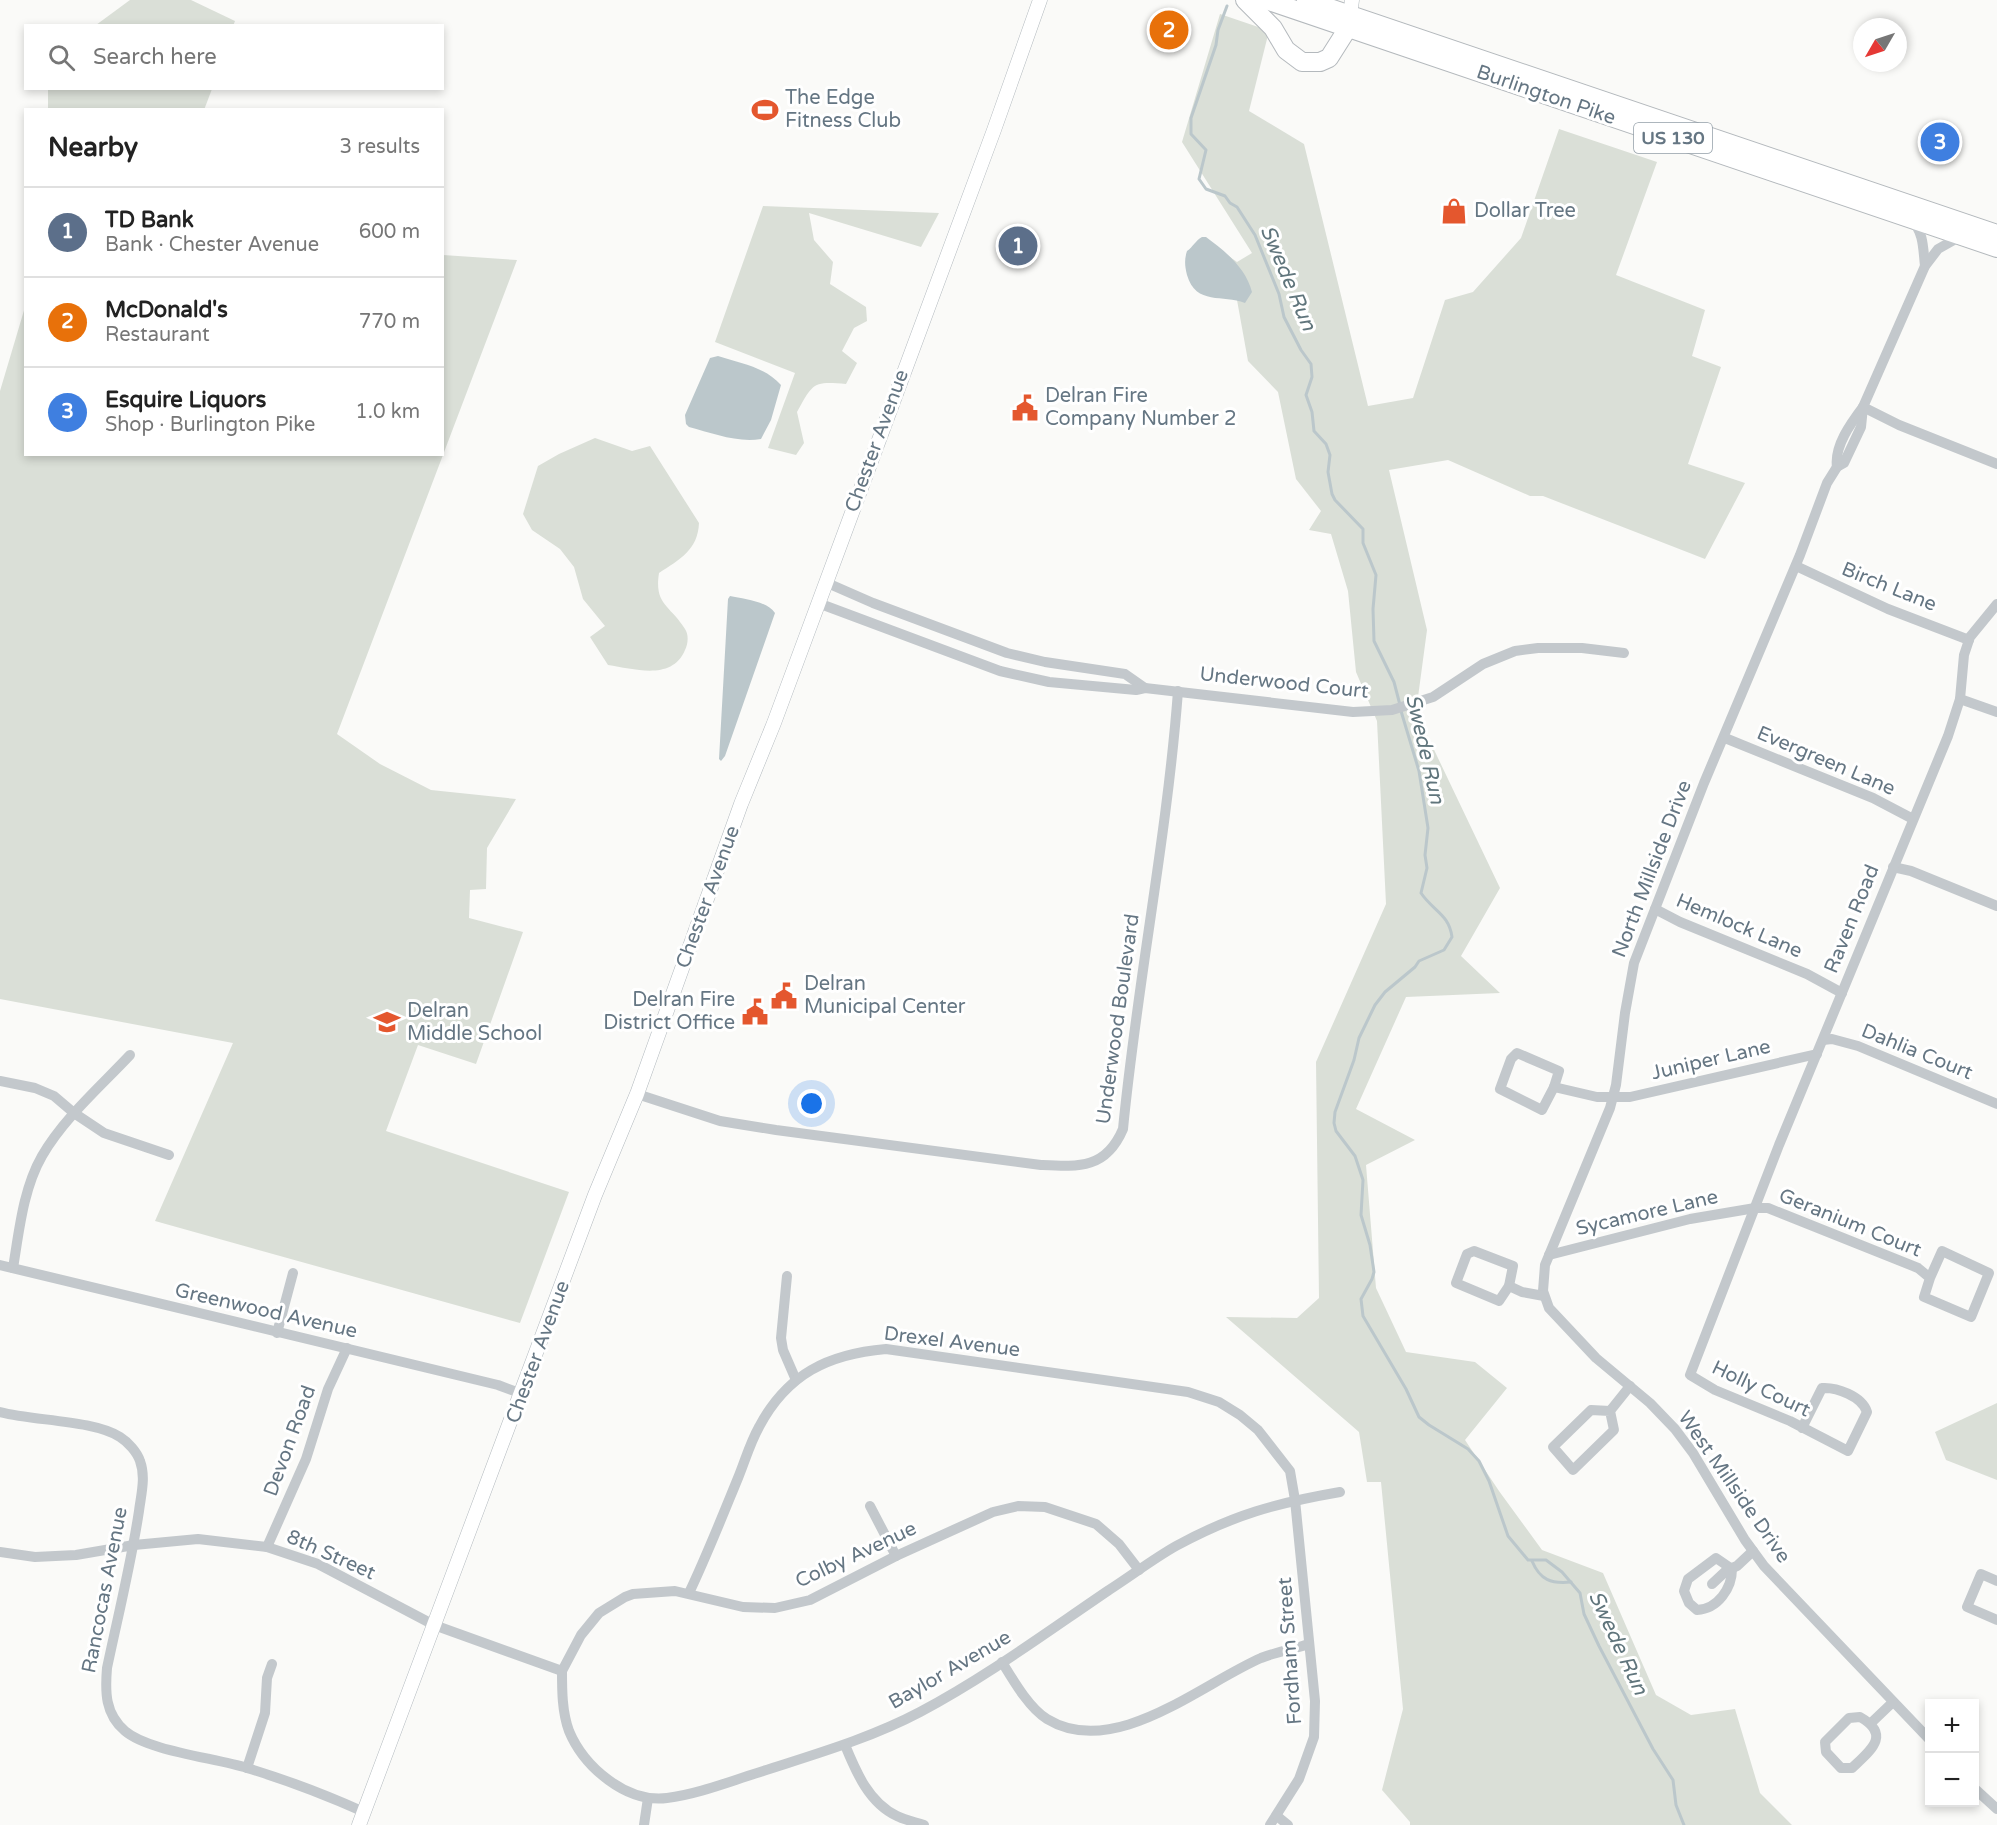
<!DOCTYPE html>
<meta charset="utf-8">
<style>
body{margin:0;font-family:"Varela Round",sans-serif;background:#f2f2f2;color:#222}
.controls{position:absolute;right:18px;bottom:18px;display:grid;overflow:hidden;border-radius:0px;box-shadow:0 3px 9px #0003}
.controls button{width:54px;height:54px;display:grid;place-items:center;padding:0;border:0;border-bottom:2px solid #e0e0e0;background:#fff;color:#222;font:30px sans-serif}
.compass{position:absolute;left:1853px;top:18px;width:54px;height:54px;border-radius:50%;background:#fff;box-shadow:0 3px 9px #0003;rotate:231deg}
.you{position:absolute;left:812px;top:1104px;width:21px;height:21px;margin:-15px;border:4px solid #fff;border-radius:50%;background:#1a73e8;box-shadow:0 0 0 9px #1a73e833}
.badge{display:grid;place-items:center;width:39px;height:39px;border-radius:50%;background:#e4572e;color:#fff;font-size:20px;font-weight:700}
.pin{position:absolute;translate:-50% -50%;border:3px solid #fff;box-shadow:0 2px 6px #0006}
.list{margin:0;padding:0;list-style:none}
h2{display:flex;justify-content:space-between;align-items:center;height:78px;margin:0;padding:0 24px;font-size:26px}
h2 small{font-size:20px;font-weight:400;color:#767676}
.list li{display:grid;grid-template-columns:39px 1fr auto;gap:18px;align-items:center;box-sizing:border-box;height:90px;padding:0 24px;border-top:2px solid #e0e0e0}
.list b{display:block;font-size:22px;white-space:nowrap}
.list p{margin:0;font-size:20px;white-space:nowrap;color:#767676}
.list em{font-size:20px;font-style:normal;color:#767676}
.icon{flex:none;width:33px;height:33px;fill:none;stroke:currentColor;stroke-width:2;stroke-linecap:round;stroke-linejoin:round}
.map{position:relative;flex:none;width:1997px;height:1825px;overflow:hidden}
.search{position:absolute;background:#fff;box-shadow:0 3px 9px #0003;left:24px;top:24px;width:420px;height:66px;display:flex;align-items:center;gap:15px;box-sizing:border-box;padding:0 21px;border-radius:0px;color:#767676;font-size:22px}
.panel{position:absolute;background:#fff;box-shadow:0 3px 9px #0003;left:24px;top:108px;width:420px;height:348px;border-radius:0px}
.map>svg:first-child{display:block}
.green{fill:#dadfd7}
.water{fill:#bbc7cb}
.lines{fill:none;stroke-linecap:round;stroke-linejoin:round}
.stream{stroke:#bbc7cb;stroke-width:3}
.secondary-casing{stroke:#b3babf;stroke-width:15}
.highway-casing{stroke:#b4b9bd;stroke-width:20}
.street{stroke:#c3c8cc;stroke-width:10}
.secondary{stroke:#fff;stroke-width:14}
.highway{stroke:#fff;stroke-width:18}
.labels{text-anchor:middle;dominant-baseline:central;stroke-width:6;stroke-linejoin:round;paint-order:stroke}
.shield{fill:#fff;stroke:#939fa8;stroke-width:1.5}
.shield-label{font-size:18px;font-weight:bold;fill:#657683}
.street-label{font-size:20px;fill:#657683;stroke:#fff}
.poi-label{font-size:20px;fill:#657683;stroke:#fff;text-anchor:start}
.water-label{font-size:21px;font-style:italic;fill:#60757c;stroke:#fff}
</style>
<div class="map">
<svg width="1997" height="1825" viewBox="0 0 1997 1825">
<rect width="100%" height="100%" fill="#fafaf8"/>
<g class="green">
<path d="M130,0H191L235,21L233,26L96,25Z"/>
<path d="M1220,14L1267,30V39L1249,111L1304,144L1368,406L1413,398L1445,300L1473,292L1521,238L1559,129L1657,162L1616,275L1705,310L1692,356L1721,367L1688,464L1745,483L1705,559L1543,496H1530L1448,460L1389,470L1427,630L1416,712L1500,888L1461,956L1500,993L1406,997L1356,1109L1415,1140L1366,1165L1376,1288L1406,1352L1475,1362L1507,1388L1465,1440L1499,1491L1542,1550L1603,1573L1656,1695L1691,1715L1735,1709L1760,1793L1792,1825H1410V1822L1382,1790L1403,1709L1381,1482H1367L1359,1432L1226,1317L1297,1318L1319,1298L1316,1062L1386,904L1377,721L1356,672L1348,591L1331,534L1309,530L1321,511L1296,479L1278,392L1248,361L1237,300L1197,291L1202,237L1237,262L1252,253L1182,142Z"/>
<path d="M48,89V88L212,89L204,110L48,109Z"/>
<path d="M763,206L939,213L921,247L809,213L814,240L833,262L830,284L866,307L867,321L854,328L842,351L857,363L846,384C813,381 813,383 797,412L804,443L796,455L768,448L795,373L715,342Z"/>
<path d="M443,255L517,260L337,734L380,764L431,790L516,799L487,848L486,889L470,890L469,918L523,932L476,1064L418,1045L386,1131L569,1192L520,1323L155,1221L233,1043L0,999V391L25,307L26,454H442Z"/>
<path d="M595,438L632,451L650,446L699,523C698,550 679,560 659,573C654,605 670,605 685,629C689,635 688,644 685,650C672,681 635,669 608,665L590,637L605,626L583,599L574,567L560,549L532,530L523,514L538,466L559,454Z"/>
<path d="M1997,1403V1480L1946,1460L1935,1432Z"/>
</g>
<g class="water">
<path d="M1202,237H1206C1225,251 1246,268 1252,292L1245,303C1223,294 1196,306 1187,275C1185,267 1184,260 1187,251C1193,247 1195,241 1202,237Z"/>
<path d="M718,356C740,363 765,367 781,385L771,420L761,439C737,443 712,433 689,427L686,424L685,415L710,358Z"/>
<path d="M730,596C744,599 767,601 775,613L725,756L721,761L719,759L728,599Z"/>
</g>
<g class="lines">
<g class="stream">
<path d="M1227,6L1218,30L1216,45L1191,118V134L1206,150L1199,179L1206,189L1225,196L1230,203L1237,207L1255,235L1279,294L1284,317L1301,350L1311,364L1312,377L1306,395L1312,412L1314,431L1326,444L1330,455L1328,472L1332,494L1335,500L1363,529V543L1376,575L1373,609L1374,641L1394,682L1400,705"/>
<path d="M1401,711L1419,771L1428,828L1425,855L1427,868L1421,893C1433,911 1449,914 1452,937L1444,950L1419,961L1415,967L1385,992L1375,1005L1359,1038L1354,1060L1335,1112L1334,1123L1336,1131L1355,1156L1363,1180L1361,1215L1370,1245L1374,1272L1372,1279L1361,1299L1363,1316L1406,1389L1419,1417L1429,1425L1468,1449L1479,1461L1489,1481L1508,1536L1528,1560H1546L1562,1572L1580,1593L1584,1614L1599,1646L1653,1749L1673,1780L1676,1805L1684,1825"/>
<path d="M1532,1561C1540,1580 1551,1584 1571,1582"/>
</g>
<g class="secondary-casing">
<g id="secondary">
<path d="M1349,23L1352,0"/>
<path d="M359,1825L595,1195L637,1094L741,804L774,723L994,130L1040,0"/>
</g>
</g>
<g class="highway-casing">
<g id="highway">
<path d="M1245,0L1273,28L1286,50L1302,62H1320L1329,58L1348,28"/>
<path d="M1266,0L1997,248"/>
<path d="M1306,0L1997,234"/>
</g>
</g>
<g class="street">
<path d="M1912,220C1924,233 1923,249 1925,266"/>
<path d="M1863,407L1861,427L1844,463L1837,467L1827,483L1800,555L1704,783L1634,963L1625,1013L1616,1085L1610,1108L1545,1265L1543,1291L1549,1308L1596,1358L1650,1403L1675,1429L1693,1453L1745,1540L1764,1566L1930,1740"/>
<path d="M1863,407L1899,425L1997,464"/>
<path d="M1837,467C1834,446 1851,423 1863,407L1925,266L1938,249L1961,236"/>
<path d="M1796,566L1888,609L1969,640"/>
<path d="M825,582L873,603L1007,653L1045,662L1125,674L1145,688"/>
<path d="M818,603L1000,671L1049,682L1136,690L1145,688L1353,712L1392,710L1433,697L1483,664L1515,651L1538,648H1582L1624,653"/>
<path d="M1960,699L1997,712"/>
<path d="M1725,738L1873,798L1913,819"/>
<path d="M1893,867L1911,871L1997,906"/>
<path d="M1655,909L1680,922L1807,974L1842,993"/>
<path d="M1823,1040L1832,1039L1858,1046L1997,1104"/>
<path d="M1517,1053L1559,1071L1554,1087L1542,1110L1500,1089L1511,1059Z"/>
<path d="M0,1081L35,1088L54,1096L74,1113L104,1133L169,1155"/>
<path d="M1554,1087L1597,1097H1630L1817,1054"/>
<path d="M637,1094L720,1121L776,1130L1041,1165C1079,1167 1106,1169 1123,1129C1137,983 1167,838 1178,691"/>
<path d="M1474,1251L1513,1266L1509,1286L1499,1301L1456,1283L1467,1254Z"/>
<path d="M1549,1255L1690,1219L1755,1208H1768L1918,1268L1930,1278L1924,1297L1971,1317L1989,1273L1942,1251L1930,1278"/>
<path d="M0,1265L498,1385L522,1394"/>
<path d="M13,1268C19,1232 23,1189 42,1156C64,1118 100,1087 130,1055"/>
<path d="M787,1276L781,1338L783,1350L796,1380"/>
<path d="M1509,1286L1522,1292L1544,1296"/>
<path d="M277,1333L293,1273"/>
<path d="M1610,1411L1614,1430L1573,1470L1553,1447L1591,1410L1610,1411L1630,1386"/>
<path d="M0,1412C34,1421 93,1420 120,1437C128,1442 137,1452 140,1461C146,1477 141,1495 139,1511C131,1564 118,1616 107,1668C105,1692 105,1714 125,1731C148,1751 216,1758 247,1768C287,1780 326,1795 364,1812"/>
<path d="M1802,1428L1822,1388C1836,1387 1862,1396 1867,1412L1848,1451L1790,1421L1715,1390L1690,1375L1779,1145L1948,736L1960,699L1964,655L1970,637L1997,604"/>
<path d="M870,1506L896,1556"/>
<path d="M267,1547L306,1459L328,1389L347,1348"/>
<path d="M0,1552L35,1557L76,1555L134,1545L198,1539L267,1547L318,1564L434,1625L562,1671"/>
<path d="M1716,1558L1732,1569C1732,1588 1718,1609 1697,1610L1689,1603L1684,1591L1688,1579Z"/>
<path d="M1997,1581L1981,1574L1967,1607L1997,1620"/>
<path d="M1712,1584L1727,1570L1737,1566L1753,1551"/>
<path d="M689,1593C707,1555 722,1517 738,1478C745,1461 750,1443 759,1427C787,1374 828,1354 886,1349L1188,1392L1219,1402L1240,1415L1258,1430L1290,1471L1295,1500L1315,1701L1314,1737L1299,1779L1270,1825"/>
<path d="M1002,1662C1013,1680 1029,1708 1047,1719C1114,1760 1201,1684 1261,1658C1276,1652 1294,1649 1309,1644"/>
<path d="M562,1671C562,1690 562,1712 569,1731C584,1767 626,1803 667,1798C698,1794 728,1782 757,1773C812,1755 869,1739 920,1712C986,1677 1047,1632 1109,1590C1131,1576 1153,1559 1176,1546C1233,1515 1276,1503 1340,1492"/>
<path d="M562,1671L581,1635L599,1613L625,1597L633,1594L675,1591L743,1607L775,1608L810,1600L896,1556L993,1512L1018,1506L1045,1507L1096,1524L1119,1544L1139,1570"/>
<path d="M1860,1717C1892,1735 1870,1751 1852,1768H1841L1826,1752L1825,1742L1849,1718Z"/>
<path d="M1871,1723L1893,1702"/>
<path d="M845,1745C856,1772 869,1803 897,1816C905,1820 915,1822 924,1825"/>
<path d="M247,1768L265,1713L267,1678L272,1664"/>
<path d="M1974,1788L1997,1809"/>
<path d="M1277,1816L1288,1825"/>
<path d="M644,1825L648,1798"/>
</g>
<use href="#secondary" class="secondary"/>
<use href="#highway" class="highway"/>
</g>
<defs>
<g id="stadium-bare" transform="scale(2.07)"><path d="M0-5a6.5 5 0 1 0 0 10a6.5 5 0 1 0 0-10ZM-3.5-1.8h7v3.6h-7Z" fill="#e4572e" stroke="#fff" stroke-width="2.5" paint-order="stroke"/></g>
<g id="shop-bare" transform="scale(2.07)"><path d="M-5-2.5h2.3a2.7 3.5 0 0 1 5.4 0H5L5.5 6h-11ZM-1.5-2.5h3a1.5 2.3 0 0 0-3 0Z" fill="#e4572e" stroke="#fff" stroke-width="2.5" paint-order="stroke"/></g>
<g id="civic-bare" transform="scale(2.07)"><path d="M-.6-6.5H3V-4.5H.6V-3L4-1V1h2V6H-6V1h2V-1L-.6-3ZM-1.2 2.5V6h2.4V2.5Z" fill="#e4572e" stroke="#fff" stroke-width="2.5" paint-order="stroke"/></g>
<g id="school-bare" transform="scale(2.07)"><path d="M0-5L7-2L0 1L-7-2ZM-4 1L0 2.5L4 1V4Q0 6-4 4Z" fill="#e4572e" stroke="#fff" stroke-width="2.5" paint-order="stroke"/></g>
</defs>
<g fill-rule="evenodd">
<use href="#stadium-bare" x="765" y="110"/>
<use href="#shop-bare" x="1454" y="211"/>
<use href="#civic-bare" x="1025" y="408"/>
<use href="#civic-bare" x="784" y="996"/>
<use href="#civic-bare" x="755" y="1012"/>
<use href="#school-bare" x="387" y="1022"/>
</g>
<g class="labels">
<rect class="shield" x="1634" y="123" width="78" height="30" rx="4.5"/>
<g class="shield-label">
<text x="1673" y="138">US 130</text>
</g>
<g class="street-label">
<text transform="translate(1546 95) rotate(19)">Burlington Pike</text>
<text transform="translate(877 441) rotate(-70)">Chester Avenue</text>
<text transform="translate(1889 587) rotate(22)">Birch Lane</text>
<text transform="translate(1284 683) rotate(6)">Underwood Court</text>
<text transform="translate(1826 761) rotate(23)">Evergreen Lane</text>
<text transform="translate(1652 869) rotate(-69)">North Millside Drive</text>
<text transform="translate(708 897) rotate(-70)">Chester Avenue</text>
<text transform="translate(1852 919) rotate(-68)">Raven Road</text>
<text transform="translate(1739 926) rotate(23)">Hemlock Lane</text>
<text transform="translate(1118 1019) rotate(-82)">Underwood Boulevard</text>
<text transform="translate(1917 1052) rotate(22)">Dahlia Court</text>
<text transform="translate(1711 1060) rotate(-13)">Juniper Lane</text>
<text transform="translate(1647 1213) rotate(-13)">Sycamore Lane</text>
<text transform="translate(1850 1223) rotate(22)">Geranium Court</text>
<text transform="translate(266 1311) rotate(13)">Greenwood Avenue</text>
<text transform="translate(952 1342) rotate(7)">Drexel Avenue</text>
<text transform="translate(538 1352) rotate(-70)">Chester Avenue</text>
<text transform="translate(1761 1389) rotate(25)">Holly Court</text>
<text transform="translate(290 1441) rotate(-70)">Devon Road</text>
<text transform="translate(1734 1487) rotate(55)">West Millside Drive</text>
<text transform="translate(331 1555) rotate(24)">8th Street</text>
<text transform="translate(856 1555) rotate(-25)">Colby Avenue</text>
<text transform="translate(105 1590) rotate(-79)">Rancocas Avenue</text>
<text transform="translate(1290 1651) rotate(-94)">Fordham Street</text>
<text transform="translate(950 1670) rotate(-30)">Baylor Avenue</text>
</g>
<g class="poi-label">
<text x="785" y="98">The Edge<tspan x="785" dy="23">Fitness Club</tspan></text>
<text x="1474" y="211">Dollar Tree</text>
<text x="1045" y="396">Delran Fire<tspan x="1045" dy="23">Company Number 2</tspan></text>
<text x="804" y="984">Delran<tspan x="804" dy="23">Municipal Center</tspan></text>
<text x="735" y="1000" text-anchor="end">Delran Fire<tspan x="735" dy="23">District Office</tspan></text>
<text x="407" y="1011">Delran<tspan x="407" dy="23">Middle School</tspan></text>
</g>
<g class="water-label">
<text transform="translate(1288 278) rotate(67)">Swede Run</text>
<text transform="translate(1425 749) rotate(77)">Swede Run</text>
<text transform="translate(1618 1643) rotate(65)">Swede Run</text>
</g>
</g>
</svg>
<div class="controls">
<button>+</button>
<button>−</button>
</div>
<svg class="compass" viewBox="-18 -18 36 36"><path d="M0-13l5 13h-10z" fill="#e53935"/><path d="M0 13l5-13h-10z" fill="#767676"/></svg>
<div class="you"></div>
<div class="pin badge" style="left:1018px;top:246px;background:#5c6f8a">1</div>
<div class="pin badge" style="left:1169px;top:30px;background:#e8710a">2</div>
<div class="pin badge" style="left:1940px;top:142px;background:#3f7fe0">3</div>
<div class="search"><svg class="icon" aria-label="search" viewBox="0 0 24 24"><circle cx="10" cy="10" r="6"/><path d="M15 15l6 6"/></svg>Search here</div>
<section class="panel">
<h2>Nearby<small>3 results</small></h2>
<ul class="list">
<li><span class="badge" style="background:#5c6f8a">1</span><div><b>TD Bank</b><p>Bank · Chester Avenue</p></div><em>600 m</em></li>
<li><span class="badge" style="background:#e8710a">2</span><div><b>McDonald's</b><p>Restaurant</p></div><em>770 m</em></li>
<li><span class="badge" style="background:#3f7fe0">3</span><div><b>Esquire Liquors</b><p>Shop · Burlington Pike</p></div><em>1.0 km</em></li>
</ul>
</section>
</div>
